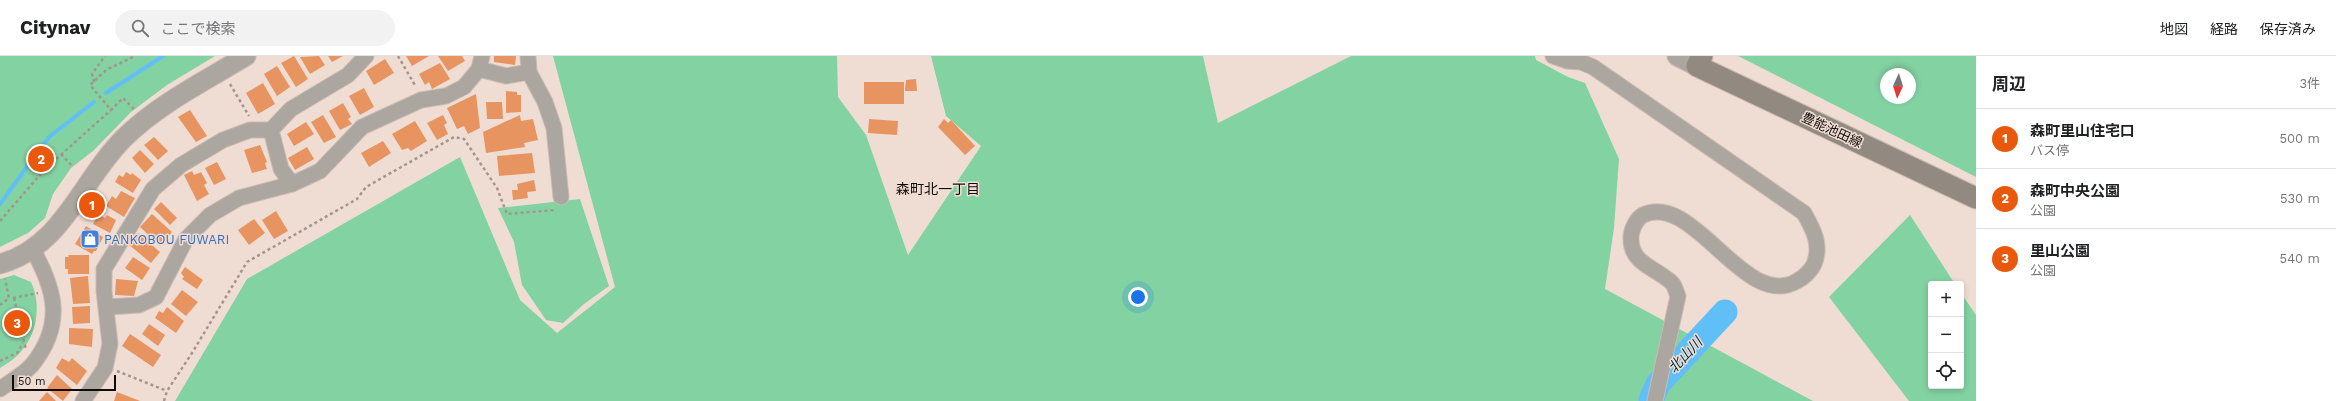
<!DOCTYPE html>
<html lang="ja">
<meta charset="utf-8">
<style>
body{margin:0;font-family:"Work Sans","Noto Sans JP",sans-serif;background:#f2f2f2;color:#202124}
.controls{position:absolute;right:12px;bottom:12px;display:grid;overflow:hidden;border-radius:4px;box-shadow:0 2px 6px #0003}
.controls button{width:36px;height:36px;display:grid;place-items:center;padding:0;border:0;border-bottom:1px solid #e0e0e0;background:#fff;color:#202124;font:20px sans-serif}
.compass{position:absolute;left:1880px;top:12px;width:36px;height:36px;border-radius:50%;background:#fff;box-shadow:0 2px 6px #0003;rotate:184deg}
.scale{position:absolute;left:12px;bottom:10px;width:104px;box-sizing:border-box;padding-left:4px;border:2px solid #110b08;border-top:0;font-size:11px;line-height:14px;white-space:nowrap;color:#110b08;-webkit-text-stroke:3px #efddd3;paint-order:stroke}
.you{position:absolute;left:1138px;top:241px;width:14px;height:14px;margin:-10px;border:3px solid #fff;border-radius:50%;background:#1a73e8;box-shadow:0 0 0 6px #1a73e833}
.badge{display:grid;place-items:center;width:26px;height:26px;border-radius:50%;background:#ea580c;color:#fff;font-size:13px;font-weight:700}
.pin{position:absolute;translate:-50% -50%;border:2px solid #fff;box-shadow:0 1px 4px #0006}
.list{margin:0;padding:0;list-style:none}
h2{display:flex;justify-content:space-between;align-items:center;height:52px;margin:0;padding:0 16px;font-size:17px}
h2 small{font-size:13px;font-weight:400;color:#757577}
.list li{display:grid;grid-template-columns:26px 1fr auto;gap:12px;align-items:center;box-sizing:border-box;height:60px;padding:0 16px;border-top:1px solid #e0e0e0}
.list b{display:block;font-size:15px;white-space:nowrap}
.list p{margin:0;font-size:13px;white-space:nowrap;color:#757577}
.list em{font-size:13px;font-style:normal;color:#757577}
.icon{flex:none;width:22px;height:22px;fill:none;stroke:currentColor;stroke-width:2;stroke-linecap:round;stroke-linejoin:round}
.map{position:relative;flex:none;width:1976px;height:345px;overflow:hidden}
header{display:flex;align-items:center;gap:24px;box-sizing:border-box;height:56px;padding:0 20px;background:#fff;border-bottom:1px solid #e0e0e0}
header strong{font-size:19px}
nav{display:flex;gap:22px;margin-inline-start:auto;font-size:14px}
.search{width:280px;height:36px;background:#f2f2f2;display:flex;align-items:center;gap:10px;box-sizing:border-box;padding:0 14px;border-radius:22px;color:#757577;font-size:15px}
main{display:flex}
aside{flex:1;background:#fff}
.map>svg:first-child{display:block}
.green{fill:#83d2a2;fill-rule:evenodd}
.lines{fill:none;stroke-linecap:round;stroke-linejoin:round}
.stream{stroke:#61bff7;stroke-width:4}
.river{stroke:#61bff7;stroke-width:25}
.building{fill:#e79460}
.minor-casing{stroke:#cbbbb3;stroke-width:17}
.tertiary-casing{stroke:#cbbbb3;stroke-width:21}
.secondary-casing{stroke:#cbbbb3;stroke-width:23}
.path{stroke:#a3958e;stroke-width:2.5;stroke-dasharray:3 3;stroke-linecap:butt}
.minor{stroke:#aca6a0;stroke-width:15}
.tertiary{stroke:#aca6a0;stroke-width:19}
.secondary{stroke:#928980;stroke-width:21}
.labels{text-anchor:middle;dominant-baseline:central;stroke-width:3;stroke-linejoin:round;paint-order:stroke}
.street-label{font-size:13px;fill:#110b08;stroke:#efddd3}
.shop-label{font-size:13px;fill:#366cbe;stroke:#efddd3;text-anchor:start}
.neighbourhood-label{font-size:14px;fill:#110b08;stroke:#efddd3}
.water-label{font-size:14px;font-style:italic;fill:#012d43;stroke:#efddd3}
</style>
<header>
<strong>Citynav</strong>
<div class="search"><svg class="icon" aria-label="search" viewBox="0 0 24 24"><circle cx="10" cy="10" r="6"/><path d="M15 15l6 6"/></svg>ここで検索</div>
<nav><a>地図</a><a>経路</a><a>保存済み</a></nav>
</header>
<main>
<div class="map">
<svg width="1976" height="345" viewBox="0 0 1976 345">
<rect width="100%" height="100%" fill="#efddd3"/>
<g class="green">
<path d="M0,0H215L167,29L131,56L93,95L71,112L53,138L45,162L28,177L0,191Z"/>
<path d="M553,0H837L838,41L866,79L908,199L981,90L946,60L931,0H1203L1218,67L1351,0H1535L1536,4L1568,21L1585,27L1619,103L1614,172L1605,233L1813,345H175L247,223L460,101L520,244L557,277L615,231Z"/>
<path d="M1738,0H1976V121ZM1886,18H1910V42H1886Z"/>
<path d="M580,143L609,230L584,248L563,267L546,264L522,229L514,186L498,152Z"/>
<path d="M1910,159L1955,228H1931V330H1961V237L1976,259V345H1909L1829,241Z"/>
<path d="M14,219L31,226C42,250 37,280 18,299C13,304 6,308 0,312V223Z"/>
</g>
<g class="lines">
<g class="stream">
<path d="M106,37L163,0"/>
<path d="M0,148L49,81L94,46"/>
</g>
<path class="river" d="M1651,344L1658,328L1725,256"/>
</g>
<g class="building">
<path d="M294,0L308,23L296,31L281,7Z"/>
<path d="M319,0L325,9L310,18L300,1Z"/>
<path d="M328,0H343L332,6Z"/>
<path d="M406,0H429L412,10Z"/>
<path d="M438,0H462L465,5L448,15Z"/>
<path d="M494,0H516L515,9L494,6Z"/>
<path d="M385,3L394,17L374,29L366,15Z"/>
<path d="M440,7L450,23L432,33L429,26L425,29L419,18Z"/>
<path d="M277,10L290,31L277,40L264,18Z"/>
<path d="M916,23L917,35H905L906,24Z"/>
<rect x="864" y="26" width="40" height="22"/>
<path d="M263,27L275,48L258,58L246,37Z"/>
<path d="M364,32L374,51L360,59L349,40Z"/>
<path d="M506,35L517,36V39H521V56L506,57Z"/>
<path d="M476,38L480,72L468,78L464,70L457,73L447,52Z"/>
<path d="M486,46H502L503,63H487Z"/>
<path d="M343,47L351,61L348,63L352,68L340,74L329,55Z"/>
<path d="M190,54L207,80L196,86L178,61Z"/>
<path d="M323,59L336,81L324,87L311,66Z"/>
<path d="M443,59L447,67L444,69L448,78L437,84L427,67Z"/>
<path d="M520,59L521,65L533,63L538,84L524,87L525,91L486,97L483,76Z"/>
<path d="M869,63L898,65L897,79L868,77Z"/>
<path d="M944,63L948,67L951,64L975,90L965,99L938,71Z"/>
<path d="M415,65L427,85L411,95L408,92L402,94L392,78Z"/>
<path d="M306,66L314,78L294,90L287,78Z"/>
<path d="M154,81L168,95L158,104L144,89Z"/>
<path d="M383,85L391,97L369,111L361,97Z"/>
<path d="M260,89L267,106L265,107L267,113L252,117L244,94Z"/>
<path d="M307,91L314,103L295,114L288,102Z"/>
<path d="M140,94L154,108L145,117L132,102Z"/>
<path d="M532,97L535,117L499,120L497,100Z"/>
<path d="M217,106L226,123L214,129L205,112Z"/>
<path d="M192,115L194,119L201,116L207,127L204,129L209,138L197,145L184,119Z"/>
<path d="M126,116L131,119L132,117L141,124L133,137L115,126L119,119L123,121Z"/>
<path d="M534,124L536,135L527,136L528,142L513,144L512,134H518L517,128Z"/>
<path d="M121,135L135,142L124,161L106,150L112,140L116,143Z"/>
<path d="M161,146L177,162L170,169L154,153Z"/>
<path d="M276,155L288,175L274,183L262,164Z"/>
<path d="M98,158L105,162L107,159L116,164L110,177L93,168Z"/>
<path d="M152,158L172,176L160,190L140,171Z"/>
<path d="M254,163L265,177L249,189L238,174Z"/>
<path d="M86,170L103,181L96,195H94L92,198L75,188Z"/>
<path d="M138,177L160,196L151,207L128,188Z"/>
<path d="M68,199H89V218H68V213H65V201H69Z"/>
<path d="M133,201L150,212L142,224L125,212Z"/>
<path d="M185,211L203,224L197,233L182,223L184,221L181,217Z"/>
<path d="M88,220L90,247L73,248L70,222Z"/>
<path d="M116,223L138,225L134,240L115,239Z"/>
<path d="M182,234L198,246L186,260L171,248Z"/>
<path d="M90,250V267L73,268L72,251Z"/>
<path d="M167,251L184,265L176,277L155,262L159,255L163,257Z"/>
<path d="M149,268L165,279L158,290L142,278Z"/>
<path d="M69,272L93,273L92,291L69,288Z"/>
<path d="M130,278L161,299L153,311L122,290Z"/>
<path d="M62,302L69,306L72,302L87,315L77,329L56,312Z"/>
<path d="M57,319L72,333L63,345L47,332Z"/>
<path d="M47,336L56,345H39Z"/>
<path d="M117,336L140,345H114Z"/>
</g>
<g class="lines">
<g class="minor-casing">
<g id="minor">
<path d="M528,0L529,16L545,46L554,72L561,141"/>
<path d="M1553,0L1567,5L1581,6L1593,11L1804,157C1813,173 1822,189 1814,208C1811,215 1803,222 1797,225C1745,256 1694,135 1643,159C1636,163 1631,174 1631,182C1630,208 1657,212 1672,227C1675,230 1676,236 1678,240L1655,345"/>
<path d="M479,13L506,20L529,16"/>
<path d="M292,128L281,113L271,74L291,53L348,19L366,0"/>
<path d="M107,251L139,249L156,241L186,183L210,159L239,142L292,128L320,115L362,71L421,44L446,40L464,31L479,13L482,0"/>
<path d="M0,333C10,326 24,318 32,309C64,269 56,235 33,194"/>
<path d="M83,345L105,312L110,288L104,235V213L153,133L181,109L223,84L250,74H271"/>
</g>
</g>
<g class="tertiary-casing">
<g id="tertiary">
<path d="M1677,0L1697,10"/>
<path d="M0,208C64,190 81,124 125,81C160,47 205,25 246,0"/>
</g>
</g>
<g class="secondary-casing">
<path id="secondary" d="M1702,0L1697,10L1976,142"/>
</g>
<g class="path">
<path d="M398,0L416,31"/>
<path d="M94,26L92,18L105,0"/>
<path d="M230,28L249,60"/>
<path d="M134,53L123,42L111,54L90,29L106,14L135,0"/>
<path d="M61,98L73,111"/>
<path d="M0,165L45,113L111,54"/>
<path d="M13,242L38,237"/>
<path d="M14,242L26,294"/>
<path d="M0,249L9,242L5,223"/>
<path d="M0,305L17,297L23,287"/>
<path d="M117,315L167,335"/>
<path d="M164,345L167,335L192,297L247,206L357,143L366,131L454,81L464,83L497,132L507,158L555,154"/>
</g>
<use href="#minor" class="minor"/>
<use href="#tertiary" class="tertiary"/>
<use href="#secondary" class="secondary"/>
</g>
<defs>
<g id="shop-square" transform="scale(1)"><rect x="-9" y="-9" width="18" height="18" rx="4" fill="#3f7fe0" stroke="#efddd3"/><path d="M-5-2.5h2.3a2.7 3.5 0 0 1 5.4 0H5L5.5 6h-11ZM-1.5-2.5h3a1.5 2.3 0 0 0-3 0Z" fill="#fff"/></g>
</defs>
<g fill-rule="evenodd">
<use href="#shop-square" x="90" y="183"/>
</g>
<g class="labels">
<g class="street-label">
<text transform="translate(1832 74) rotate(25)">豊能池田線</text>
</g>
<g class="shop-label">
<text x="104" y="183">PANKOBOU FUWARI</text>
</g>
<g class="neighbourhood-label">
<text x="938" y="133">森町北一丁目</text>
</g>
<g class="water-label">
<text transform="translate(1685 299) rotate(-47)">北山川</text>
</g>
</g>
</svg>
<div class="controls">
<button>+</button>
<button>−</button>
<button><svg class="icon" aria-label="locate" viewBox="0 0 24 24"><circle cx="12" cy="12" r="6"/><path d="M12 2v4M12 18v4M2 12h4M18 12h4"/></svg></button>
</div>
<svg class="compass" viewBox="-18 -18 36 36"><path d="M0-13l5 13h-10z" fill="#e53935"/><path d="M0 13l5-13h-10z" fill="#757577"/></svg>
<div class="scale">50 m</div>
<div class="you"></div>
<div class="pin badge" style="left:92px;top:149px">1</div>
<div class="pin badge" style="left:41px;top:103px">2</div>
<div class="pin badge" style="left:17px;top:267px">3</div>
</div>
<aside>
<h2>周辺<small>3件</small></h2>
<ul class="list">
<li><span class="badge">1</span><div><b>森町里山住宅口</b><p>バス停</p></div><em>500 m</em></li>
<li><span class="badge">2</span><div><b>森町中央公園</b><p>公園</p></div><em>530 m</em></li>
<li><span class="badge">3</span><div><b>里山公園</b><p>公園</p></div><em>540 m</em></li>
</ul>
</aside>
</main>
